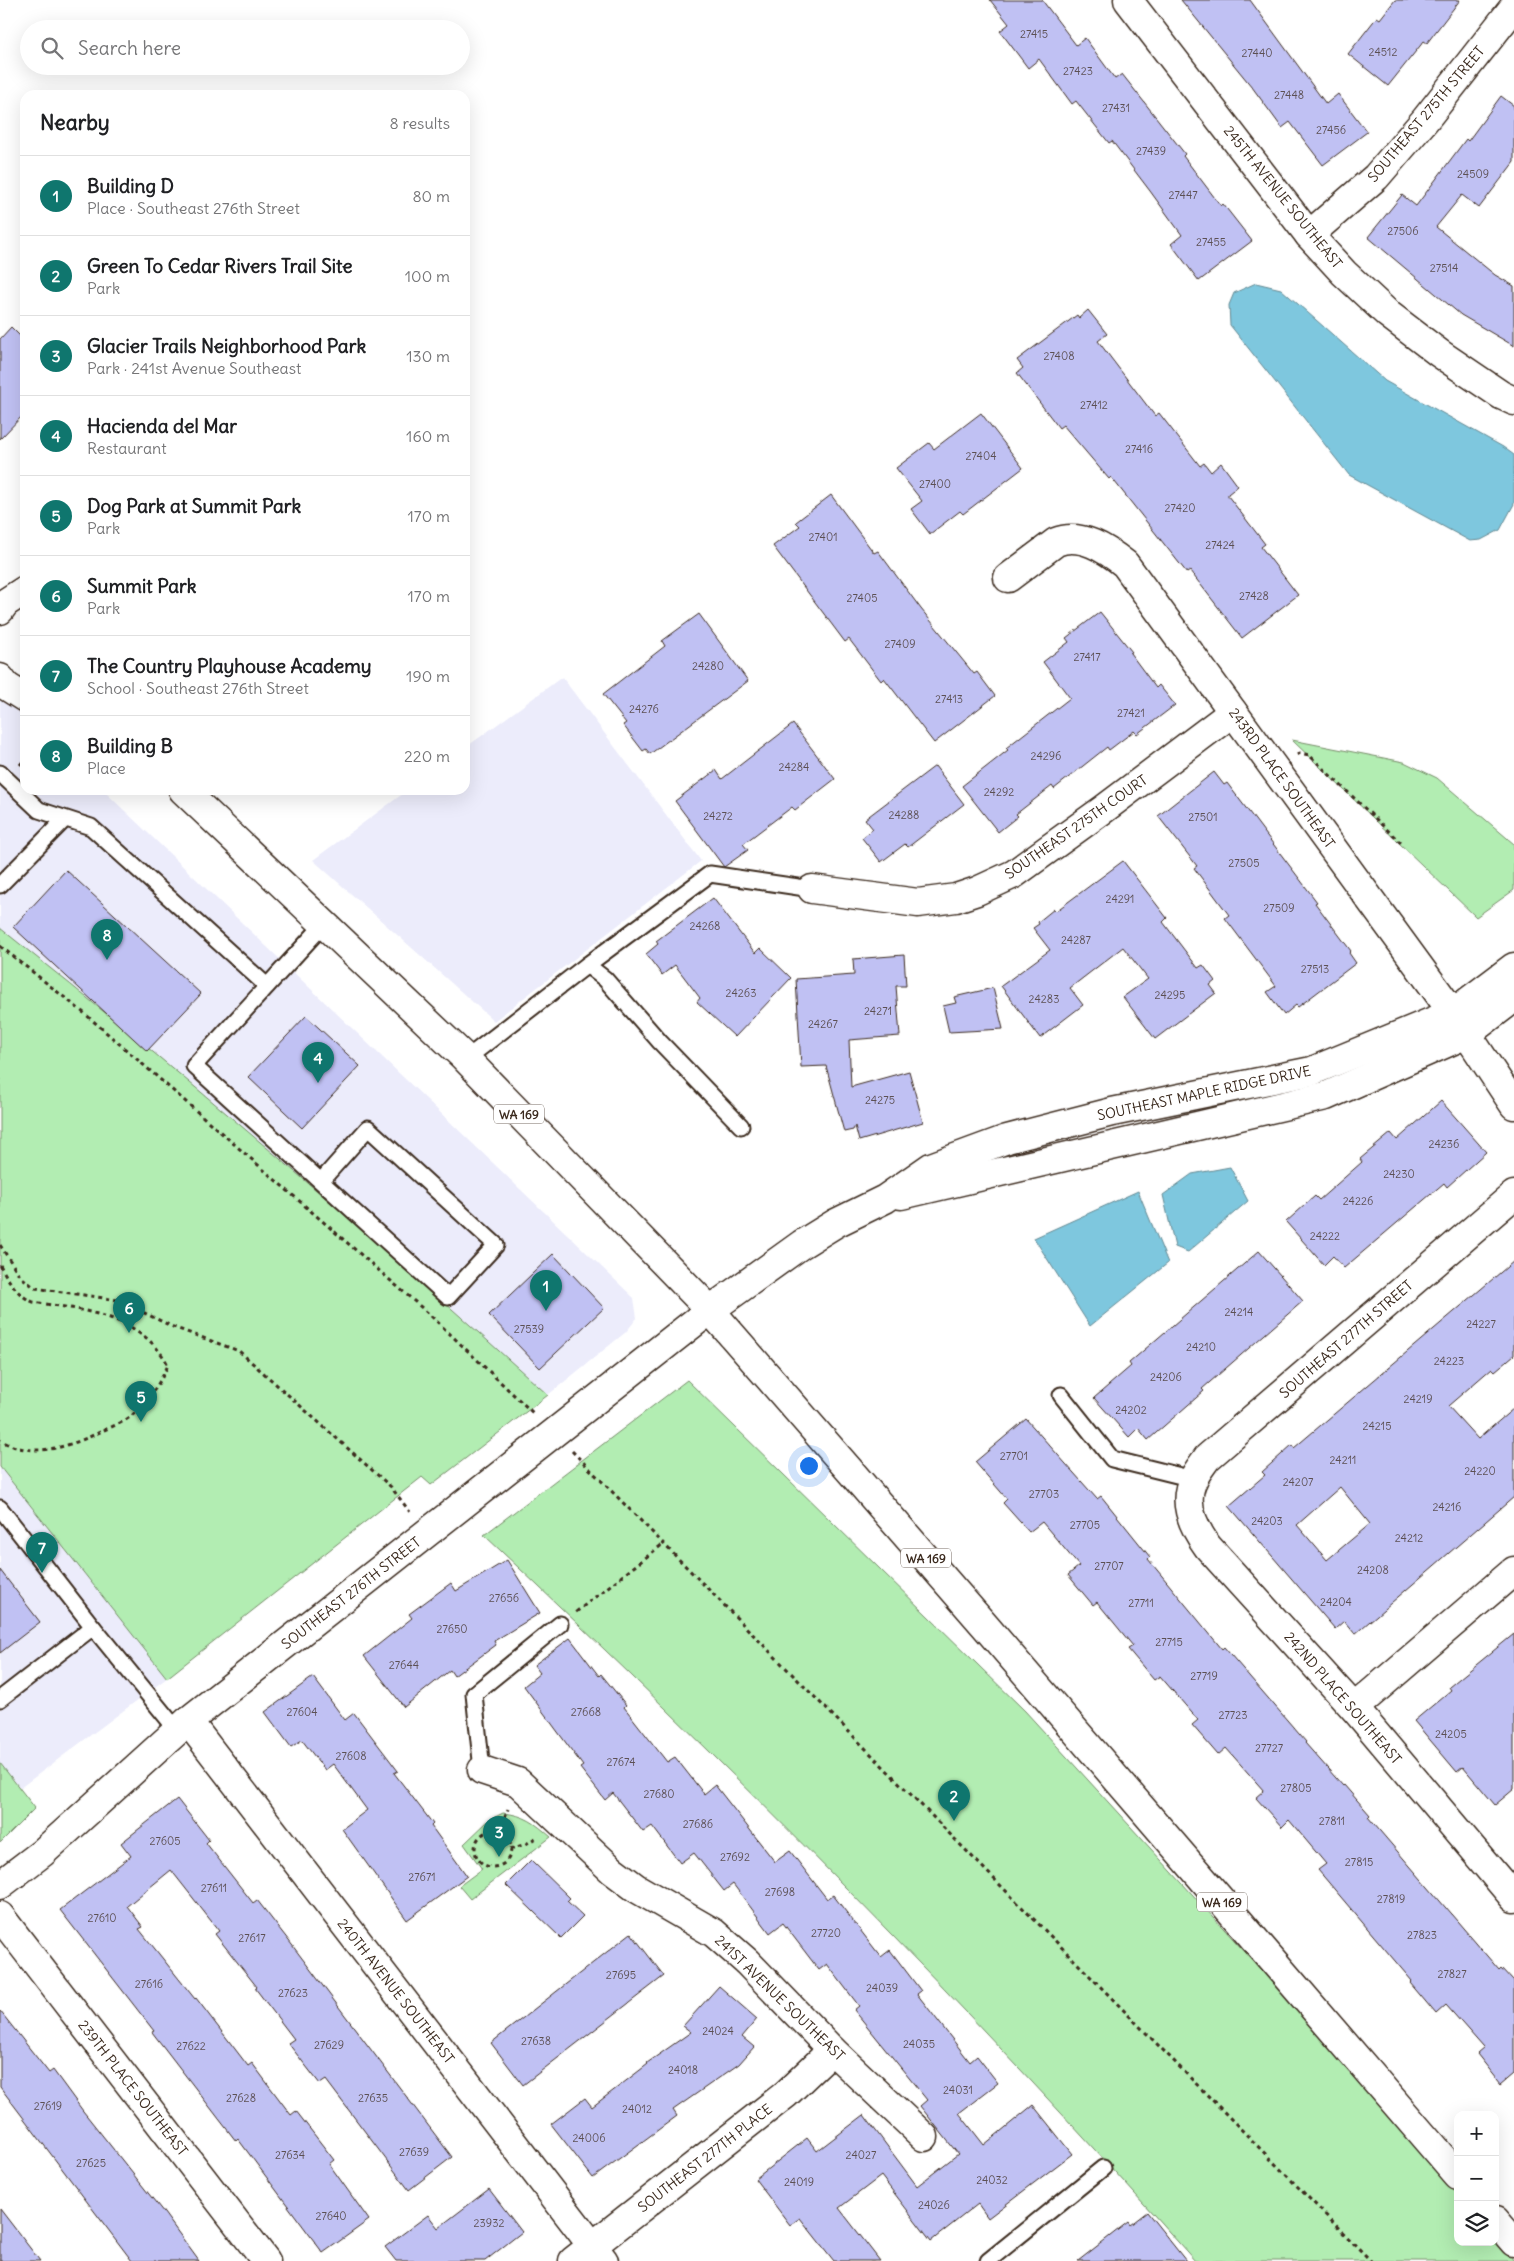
<!DOCTYPE html>
<meta charset="utf-8">
<style>
body{margin:0;font-family:Delius,sans-serif;background:#f2f2f2;color:#202124}
.controls{position:absolute;right:15px;bottom:15px;display:grid;overflow:hidden;border-radius:10px;box-shadow:0 5px 20px #0002}
.controls button{width:45px;height:45px;display:grid;place-items:center;padding:0;border:0;border-bottom:1px solid #e0e0e0;background:#fff;color:#202124;font:25px sans-serif}
.you{position:absolute;left:808px;top:1465px;width:18px;height:18px;margin:-12px;border:4px solid #fff;border-radius:50%;background:#1a73e8;box-shadow:0 0 0 8px #1a73e833}
.badge{display:grid;place-items:center;width:32px;height:32px;border-radius:50%;background:#0f766e;color:#fff;font-size:16px;font-weight:700}
.pin{position:absolute;translate:-50% -41px;filter:drop-shadow(0 1px 2px #0008)}
.pin::after{content:'';position:absolute;top:26px;width:18px;height:15px;background:inherit;clip-path:polygon(0 0,100% 0,50% 100%)}
.list{margin:0;padding:0;list-style:none}
h2{display:flex;justify-content:space-between;align-items:center;height:65px;margin:0;padding:0 20px;font-size:21px}
h2 small{font-size:16px;font-weight:400;color:#757577}
.list li{display:grid;grid-template-columns:32px 1fr auto;gap:15px;align-items:center;box-sizing:border-box;height:80px;padding:0 20px;border-top:1px solid #e0e0e0}
.list b{display:block;font-size:19px;white-space:nowrap}
.list p{margin:0;font-size:16px;white-space:nowrap;color:#757577}
.list em{font-size:16px;font-style:normal;color:#757577}
.icon{flex:none;width:28px;height:28px;fill:none;stroke:currentColor;stroke-width:2;stroke-linecap:round;stroke-linejoin:round}
.map{position:relative;flex:none;width:1514px;height:2261px;overflow:hidden}
.search{position:absolute;background:#fff;box-shadow:0 5px 20px #0002;left:20px;top:20px;width:450px;height:55px;display:flex;align-items:center;gap:12px;box-sizing:border-box;padding:0 18px;border-radius:28px;color:#757577;font-size:19px}
.panel{position:absolute;background:#fff;box-shadow:0 5px 20px #0002;left:20px;top:90px;width:450px;height:705px;border-radius:15px}
.map>svg:first-child{display:block}
.built{fill:#ececfb}
.green{fill:#b2edb2;stroke:#768c68}
.water{fill:#7ec7de;stroke:#638891}
.building{fill:#c0c1f3;stroke:#3b2a1e;fill-rule:evenodd}
.lines{fill:none;stroke-linecap:round;stroke-linejoin:round}
.service-casing{stroke:#3b2a1e;stroke-width:19}
.minor-casing{stroke:#3b2a1e;stroke-width:31}
.primary-casing{stroke:#3b2a1e;stroke-width:31}
.path{stroke:#3b2a1e;stroke-width:3;stroke-dasharray:4 4;stroke-linecap:butt}
.service{stroke:#fff;stroke-width:15}
.minor{stroke:#fff;stroke-width:28}
.primary{stroke:#fff;stroke-width:28}
.labels{text-anchor:middle;dominant-baseline:central;stroke-width:4.5;stroke-linejoin:round;paint-order:stroke}
.number-label{font-size:11px;fill:#5c5053}
.shield{fill:#fff;stroke:#766a62;stroke-width:1}
.shield-label{font-size:12px;font-weight:bold;fill:#3b2a1e}
.street-label{font-size:14px;fill:#3b2a1e;stroke:#fff}
</style>
<div class="map">
<svg width="1514" height="2261" viewBox="0 0 1514 2261">
<rect width="100%" height="100%" fill="#fff"/>
<filter id="ink" filterUnits="userSpaceOnUse"><feTurbulence type="fractalNoise" baseFrequency=".02" numOctaves="2"/><feDisplacementMap in="SourceGraphic" scale="10" xChannelSelector="R" yChannelSelector="G"/><feConvolveMatrix kernelMatrix="1 2 1 2 8 2 1 2 1" color-interpolation-filters="sRGB"/></filter>
<g filter="url(#ink)">
<g class="built">
<path d="M562,677L701,861L494,1021L313,860L408,790H465V748Z"/>
<path d="M0,691L25,715V790H103L634,1298L637,1318L626,1332L548,1395L147,1051L0,932Z"/>
<path d="M0,1467L167,1678L20,1788L0,1763Z"/>
</g>
<g class="green">
<path d="M1292,740L1404,762L1437,778L1514,844V890L1476,917Z"/>
<path d="M0,928C188,1077 370,1234 548,1395L431,1485L422,1477L167,1678L0,1467Z"/>
<path d="M687,1380L1025,1711L1276,1986L1458,2193V2242H1495V2237L1514,2261H1195C970,2007 731,1767 484,1535Z"/>
<path d="M0,1763L35,1808L0,1843Z"/>
<path d="M503,1813C525,1815 535,1823 551,1837L470,1899L459,1886L482,1869L464,1844L489,1820Z"/>
</g>
<g class="water">
<path d="M1256,283L1281,289L1385,381L1503,447L1514,455V504L1500,530L1481,540L1470,541L1349,475L1230,325L1229,305L1234,293Z"/>
<path d="M1230,1167L1248,1201L1188,1252L1175,1247L1163,1195L1192,1174Z"/>
<path d="M1138,1191L1168,1263L1090,1326L1034,1238Z"/>
</g>
<g class="building">
<path d="M990,0H1042L1076,45L1085,38L1115,79L1122,74L1185,154L1183,156L1221,206L1223,204L1252,241L1199,281L1171,244L1182,235L1150,191L1112,141L1109,143L1076,101L1072,104L1039,59L1028,68L1000,31L1009,24Z"/>
<path d="M1181,0H1250L1326,104L1338,94L1367,132L1323,165L1290,122L1282,128L1252,87Z"/>
<path d="M1395,0H1460L1427,43L1424,41L1388,86L1348,54L1377,17L1380,19Z"/>
<path d="M1501,96L1514,106V162L1479,208L1462,195L1436,227L1495,275L1514,286V346L1461,315L1368,237L1402,195L1416,206L1466,139L1468,141Z"/>
<path d="M1088,310L1107,334L1098,341L1155,416L1159,413L1200,466L1204,463L1211,472L1221,463L1238,486L1228,494V496L1265,544L1261,547L1298,595L1242,638L1190,571L1187,573L1111,477L1109,479L1063,425L1059,428L1017,373L1023,368L1017,360L1077,315L1079,318Z"/>
<path d="M11,327L25,341V413L0,439V339Z"/>
<path d="M981,413L1023,468L963,514L960,511L930,534L911,509L922,501L896,468L929,443L934,449Z"/>
<path d="M831,495L874,553L878,551L921,609L974,674L977,672L995,696L934,743L884,678L881,681L849,639L845,642L773,546L800,526L796,522Z"/>
<path d="M1100,612L1132,652L1130,653L1156,688L1159,685L1175,705L1137,734L1134,731L1109,750L1107,747L1054,789L1052,786L1016,814L1018,816L998,832L962,786L1008,750L1006,748L1070,698L1043,662L1069,642L1066,638Z"/>
<path d="M699,614L748,681L650,754L646,749L643,751L623,725L626,723L603,694L665,646L662,641Z"/>
<path d="M793,724L835,779L795,810L792,807L743,844L748,850L724,867L675,801L716,770L722,779Z"/>
<path d="M935,766L964,804L908,847L905,844L881,862L862,838L873,829L865,819Z"/>
<path d="M1214,772L1224,785L1227,783L1317,902L1315,903L1351,951L1349,953L1356,963L1298,1007L1296,1005L1284,1015L1267,992L1276,986L1225,918L1229,915L1194,868L1197,866L1158,816Z"/>
<path d="M1123,861L1167,918L1163,922L1198,968L1203,965L1215,981L1210,985L1216,993L1155,1039L1123,997L1148,979L1123,947L1070,988L1083,1005L1040,1038L1001,986L1050,950L1033,928L1039,924L1038,922L1054,909L1056,911Z"/>
<path d="M66,870L201,994L147,1051L13,927Z"/>
<path d="M713,898L755,953L760,948L791,978L735,1037L697,1002L700,998L675,965L662,975L646,954L658,944L656,941Z"/>
<path d="M904,955L906,986H896L900,1036L849,1040L851,1087L909,1071L923,1122L859,1141L855,1126L853,1130L844,1132L826,1066L801,1067L796,979L854,975L853,959Z"/>
<path d="M993,988L1003,1029L949,1032L943,1006L956,1003L954,997Z"/>
<path d="M306,1016L360,1066L302,1128L248,1077Z"/>
<path d="M1441,1101L1486,1152L1447,1187L1444,1183L1344,1268L1333,1256L1324,1265L1286,1222L1315,1196L1319,1200L1362,1162L1360,1159L1391,1133L1397,1140Z"/>
<path d="M1259,1251L1303,1301L1202,1389L1204,1391L1148,1440L1138,1428L1129,1437L1094,1398L1131,1366L1129,1363Z"/>
<path d="M553,1254L604,1308L540,1368L489,1315Z"/>
<path d="M1514,1261V1355L1495,1371L1492,1368L1448,1406L1478,1439L1514,1408V1497L1355,1634L1344,1621L1335,1629L1229,1506L1265,1475L1262,1472L1292,1445L1294,1448ZM1340,1487L1370,1524L1327,1560L1297,1525Z"/>
<path d="M1026,1419L1097,1499L1101,1496L1150,1557L1148,1559L1222,1649L1224,1647L1306,1742L1305,1743L1343,1786L1344,1785L1370,1815L1368,1817L1499,1970L1501,1968L1514,1982V2073L1501,2084L1477,2054L1484,2048L1446,2005L1436,2014L1410,1983L1412,1981L1318,1870L1326,1864L1289,1820L1282,1827L1256,1798L1264,1791L1226,1748L1218,1755L1192,1725L1198,1720L1160,1676L1154,1680L1128,1649L1133,1646L1097,1602L1093,1605L1068,1575L1079,1566L1042,1522L1029,1532L1003,1503L1007,1499L975,1462Z"/>
<path d="M507,1560L540,1613L494,1641L496,1645L454,1676L450,1670L404,1707L364,1656L412,1618L409,1614L451,1583L456,1591Z"/>
<path d="M0,1570L40,1622L0,1653Z"/>
<path d="M1514,1634V1789L1495,1805L1463,1767L1457,1772L1414,1721L1451,1690L1449,1687Z"/>
<path d="M570,1638L599,1676L601,1674L626,1705L624,1707L667,1762L675,1757L704,1794L715,1785L775,1862L790,1851L827,1899L833,1895L881,1957L890,1950L921,1991L917,1994L970,2062L977,2056L998,2083L959,2113L984,2145L1033,2105L1072,2154L988,2218L978,2204L931,2241L881,2176L839,2208L880,2261H834L800,2218L790,2225L755,2179L807,2138L817,2151L864,2115L917,2186L958,2154L920,2106L927,2100L854,2010L859,2006L827,1964L819,1970L783,1923L770,1933L733,1884L724,1891L694,1853L680,1863L652,1826L643,1832L613,1793L605,1800L580,1768L583,1766L524,1686L540,1673L534,1665Z"/>
<path d="M313,1677L345,1720L354,1713L398,1771L394,1773L433,1824L431,1826L467,1876L407,1920L342,1829L367,1810L333,1764L325,1770L302,1740L291,1747L265,1712Z"/>
<path d="M177,1799L209,1840L206,1843L253,1903L257,1900L289,1941L452,2157L409,2190L326,2080L320,2084L288,2043L294,2039L255,1988L257,1987L215,1934L219,1931L171,1870L127,1906L143,1927L139,1929L195,1999L196,1998L248,2066L252,2063L291,2115L296,2111L334,2160L329,2164L369,2220L323,2253L238,2139L236,2141L152,2032L154,2031L60,1910L131,1856L121,1843Z"/>
<path d="M531,1860L570,1898L567,1901L583,1916L561,1938L506,1885Z"/>
<path d="M631,1933L664,1976L523,2085L491,2043Z"/>
<path d="M719,1986L757,2019L742,2037L754,2047L739,2064L673,2110L677,2116L593,2178L551,2124L585,2098L592,2107L648,2064L647,2063L691,2032L683,2026Z"/>
<path d="M0,2011L49,2073L53,2070L83,2111L164,2213L199,2261H132L0,2087Z"/>
<path d="M489,2189L522,2232L485,2261H396L385,2247L428,2215L438,2228Z"/>
<path d="M0,2209L40,2261H0Z"/>
<path d="M1147,2212L1186,2261H1078L1128,2222L1130,2225Z"/>
</g>
<g class="lines">
<g class="service-casing">
<g id="service">
<path d="M0,773L39,810L91,827L267,986"/>
<path d="M0,885L65,819"/>
<path d="M587,965L710,874L812,889"/>
<path d="M466,1059L587,965L605,979L660,1042L741,1126"/>
<path d="M321,1181L368,1128L496,1245L448,1297L194,1066L324,924"/>
<path d="M1061,1395L1112,1459L1193,1479"/>
<path d="M0,1508L93,1627"/>
<path d="M0,1699L93,1627L177,1730"/>
<path d="M482,1770L474,1694L560,1624"/>
<path d="M988,2261L1103,2168"/>
</g>
</g>
<g class="minor-casing">
<g id="minor">
<path d="M1128,0L1309,235L1344,273L1388,314L1439,353L1501,395L1514,401"/>
<path d="M1309,235L1376,177L1425,120L1514,7"/>
<path d="M1008,578L1056,542C1081,532 1106,549 1125,564L1453,1013L1514,1105"/>
<path d="M812,889L918,903L956,898L977,891L1014,874L1104,809L1233,712"/>
<path d="M901,1195L1326,1096L1467,1034L1514,998"/>
<path d="M1514,1195L1207,1458C1203,1464 1197,1471 1194,1478C1181,1502 1194,1528 1208,1547L1354,1708L1514,1898"/>
<path d="M1354,1708L1514,1571"/>
<path d="M188,1721L604,2261"/>
<path d="M482,1770L518,1782L612,1870L636,1888L714,1933L747,1962L832,2050L924,2137"/>
<path d="M0,1885L42,1853L188,1721L710,1310L802,1244L836,1223L885,1199L931,1167L1007,1139L1112,1112L1312,1071L1453,1013L1514,967"/>
<path d="M0,1916L266,2261"/>
<path d="M573,2261L786,2094L832,2050"/>
</g>
</g>
<g class="primary-casing">
<g id="primary">
<path d="M0,610L5,603L25,590"/>
<path d="M0,678L6,686L25,698"/>
<path d="M183,790L462,1055L710,1310L986,1627L1458,2176"/>
<path d="M1495,2220L1514,2242"/>
</g>
</g>
<g class="path">
<path d="M1297,755L1300,753L1309,755L1402,844"/>
<path d="M20,765L25,759"/>
<path d="M0,946L84,1013L430,1315L535,1415"/>
<path d="M0,1245L20,1276L35,1288L118,1300L173,1327L239,1351L391,1487L410,1512"/>
<path d="M0,1265C8,1280 17,1295 33,1302C83,1310 142,1315 168,1365C161,1382 145,1405 130,1417C122,1423 111,1427 102,1431C71,1446 33,1460 0,1440"/>
<path d="M572,1451L1371,2261"/>
<path d="M576,1612L663,1544"/>
<circle cx="493" cy="1849" r="18"/>
<path d="M499,1833L508,1809"/>
<path d="M510,1849L526,1844L537,1837"/>
</g>
<use href="#service" class="service"/>
<use href="#minor" class="minor"/>
<use href="#primary" class="primary"/>
</g>
</g>
<g class="labels">
<g class="number-label">
<text x="1034" y="34">27415</text>
<text x="1383" y="52">24512</text>
<text x="1257" y="53">27440</text>
<text x="1078" y="71">27423</text>
<text x="1289" y="95">27448</text>
<text x="1116" y="108">27431</text>
<text x="1331" y="130">27456</text>
<text x="1151" y="151">27439</text>
<text x="1473" y="174">24509</text>
<text x="1183" y="195">27447</text>
<text x="1403" y="231">27506</text>
<text x="1211" y="242">27455</text>
<text x="1444" y="268">27514</text>
<text x="1059" y="356">27408</text>
<text x="1094" y="405">27412</text>
<text x="1139" y="449">27416</text>
<text x="981" y="456">27404</text>
<text x="935" y="484">27400</text>
<text x="1180" y="508">27420</text>
<text x="823" y="537">27401</text>
<text x="1220" y="545">27424</text>
<text x="1254" y="596">27428</text>
<text x="862" y="598">27405</text>
<text x="900" y="644">27409</text>
<text x="1087" y="657">27417</text>
<text x="708" y="666">24280</text>
<text x="949" y="699">27413</text>
<text x="644" y="709">24276</text>
<text x="1131" y="713">27421</text>
<text x="1046" y="756">24296</text>
<text x="794" y="767">24284</text>
<text x="999" y="792">24292</text>
<text x="904" y="815">24288</text>
<text x="718" y="816">24272</text>
<text x="1203" y="817">27501</text>
<text x="1244" y="863">27505</text>
<text x="1120" y="899">24291</text>
<text x="1279" y="908">27509</text>
<text x="705" y="926">24268</text>
<text x="1076" y="940">24287</text>
<text x="1315" y="969">27513</text>
<text x="741" y="993">24263</text>
<text x="1170" y="995">24295</text>
<text x="1044" y="999">24283</text>
<text x="878" y="1011">24271</text>
<text x="823" y="1024">24267</text>
<text x="880" y="1100">24275</text>
<text x="1444" y="1144">24236</text>
<text x="1399" y="1174">24230</text>
<text x="1358" y="1201">24226</text>
<text x="1325" y="1236">24222</text>
<text x="1239" y="1312">24214</text>
<text x="1481" y="1324">24227</text>
<text x="529" y="1329">27539</text>
<text x="1201" y="1347">24210</text>
<text x="1449" y="1361">24223</text>
<text x="1166" y="1377">24206</text>
<text x="1418" y="1399">24219</text>
<text x="1131" y="1410">24202</text>
<text x="1377" y="1426">24215</text>
<text x="1014" y="1456">27701</text>
<text x="1343" y="1460">24211</text>
<text x="1480" y="1471">24220</text>
<text x="1298" y="1482">24207</text>
<text x="1044" y="1494">27703</text>
<text x="1447" y="1507">24216</text>
<text x="1267" y="1521">24203</text>
<text x="1085" y="1525">27705</text>
<text x="1409" y="1538">24212</text>
<text x="1109" y="1566">27707</text>
<text x="1373" y="1570">24208</text>
<text x="504" y="1598">27656</text>
<text x="1336" y="1602">24204</text>
<text x="1141" y="1603">27711</text>
<text x="452" y="1629">27650</text>
<text x="1169" y="1642">27715</text>
<text x="404" y="1665">27644</text>
<text x="1204" y="1676">27719</text>
<text x="302" y="1712">27604</text>
<text x="586" y="1712">27668</text>
<text x="1233" y="1715">27723</text>
<text x="1451" y="1734">24205</text>
<text x="1269" y="1748">27727</text>
<text x="351" y="1756">27608</text>
<text x="621" y="1762">27674</text>
<text x="1296" y="1788">27805</text>
<text x="659" y="1794">27680</text>
<text x="1332" y="1821">27811</text>
<text x="698" y="1824">27686</text>
<text x="165" y="1841">27605</text>
<text x="735" y="1857">27692</text>
<text x="1359" y="1862">27815</text>
<text x="422" y="1877">27671</text>
<text x="214" y="1888">27611</text>
<text x="780" y="1892">27698</text>
<text x="1391" y="1899">27819</text>
<text x="102" y="1918">27610</text>
<text x="826" y="1933">27720</text>
<text x="1422" y="1935">27823</text>
<text x="252" y="1938">27617</text>
<text x="1452" y="1974">27827</text>
<text x="621" y="1975">27695</text>
<text x="149" y="1984">27616</text>
<text x="882" y="1988">24039</text>
<text x="293" y="1993">27623</text>
<text x="718" y="2031">24024</text>
<text x="536" y="2041">27638</text>
<text x="919" y="2044">24035</text>
<text x="329" y="2045">27629</text>
<text x="191" y="2046">27622</text>
<text x="683" y="2070">24018</text>
<text x="958" y="2090">24031</text>
<text x="241" y="2098">27628</text>
<text x="373" y="2098">27635</text>
<text x="48" y="2106">27619</text>
<text x="637" y="2109">24012</text>
<text x="589" y="2138">24006</text>
<text x="414" y="2152">27639</text>
<text x="290" y="2155">27634</text>
<text x="861" y="2155">24027</text>
<text x="91" y="2163">27625</text>
<text x="992" y="2180">24032</text>
<text x="799" y="2182">24019</text>
<text x="934" y="2205">24026</text>
<text x="331" y="2216">27640</text>
<text x="489" y="2223">23932</text>
</g>
<g class="shield">
<rect x="494" y="1104.5" width="50" height="19" rx="4"/>
<rect x="901" y="1548.5" width="50" height="19" rx="4"/>
<rect x="1197" y="1892.5" width="50" height="19" rx="4"/>
</g>
<g class="shield-label">
<text x="519" y="1114">WA 169</text>
<text x="926" y="1558">WA 169</text>
<text x="1222" y="1902">WA 169</text>
</g>
<g class="street-label">
<text transform="translate(1426 114) rotate(-50)">SOUTHEAST 275TH STREET</text>
<text transform="translate(1283 197) rotate(51)">245TH AVENUE SOUTHEAST</text>
<text transform="translate(1282 778) rotate(54)">243RD PLACE SOUTHEAST</text>
<text transform="translate(1076 827) rotate(-35)">SOUTHEAST 275TH COURT</text>
<text transform="translate(1204 1093) rotate(-12)">SOUTHEAST MAPLE RIDGE DRIVE</text>
<text transform="translate(1346 1339) rotate(-41)">SOUTHEAST 277TH STREET</text>
<text transform="translate(351 1593) rotate(-38)">SOUTHEAST 276TH STREET</text>
<text transform="translate(1343 1698) rotate(49)">242ND PLACE SOUTHEAST</text>
<text transform="translate(396 1991) rotate(52)">240TH AVENUE SOUTHEAST</text>
<text transform="translate(780 1998) rotate(44)">241ST AVENUE SOUTHEAST</text>
<text transform="translate(133 2088) rotate(52)">239TH PLACE SOUTHEAST</text>
<text transform="translate(705 2158) rotate(-38)">SOUTHEAST 277TH PLACE</text>
</g>
</g>
</svg>
<div class="controls">
<button>+</button>
<button>−</button>
<button><svg class="icon" aria-label="layers" viewBox="0 0 24 24"><path d="M12 4l9 5-9 5-9-5zM3 14l9 5 9-5"/></svg></button>
</div>
<div class="you"></div>
<div class="pin badge" style="left:546px;top:1311px">1</div>
<div class="pin badge" style="left:954px;top:1821px">2</div>
<div class="pin badge" style="left:499px;top:1857px">3</div>
<div class="pin badge" style="left:318px;top:1083px">4</div>
<div class="pin badge" style="left:141px;top:1422px">5</div>
<div class="pin badge" style="left:129px;top:1333px">6</div>
<div class="pin badge" style="left:42px;top:1573px">7</div>
<div class="pin badge" style="left:107px;top:960px">8</div>
<div class="search"><svg class="icon" aria-label="search" viewBox="0 0 24 24"><circle cx="10" cy="10" r="6"/><path d="M15 15l6 6"/></svg>Search here</div>
<section class="panel">
<h2>Nearby<small>8 results</small></h2>
<ul class="list">
<li><span class="badge">1</span><div><b>Building D</b><p>Place · Southeast 276th Street</p></div><em>80 m</em></li>
<li><span class="badge">2</span><div><b>Green To Cedar Rivers Trail Site</b><p>Park</p></div><em>100 m</em></li>
<li><span class="badge">3</span><div><b>Glacier Trails Neighborhood Park</b><p>Park · 241st Avenue Southeast</p></div><em>130 m</em></li>
<li><span class="badge">4</span><div><b>Hacienda del Mar</b><p>Restaurant</p></div><em>160 m</em></li>
<li><span class="badge">5</span><div><b>Dog Park at Summit Park</b><p>Park</p></div><em>170 m</em></li>
<li><span class="badge">6</span><div><b>Summit Park</b><p>Park</p></div><em>170 m</em></li>
<li><span class="badge">7</span><div><b>The Country Playhouse Academy</b><p>School · Southeast 276th Street</p></div><em>190 m</em></li>
<li><span class="badge">8</span><div><b>Building B</b><p>Place</p></div><em>220 m</em></li>
</ul>
</section>
</div>
